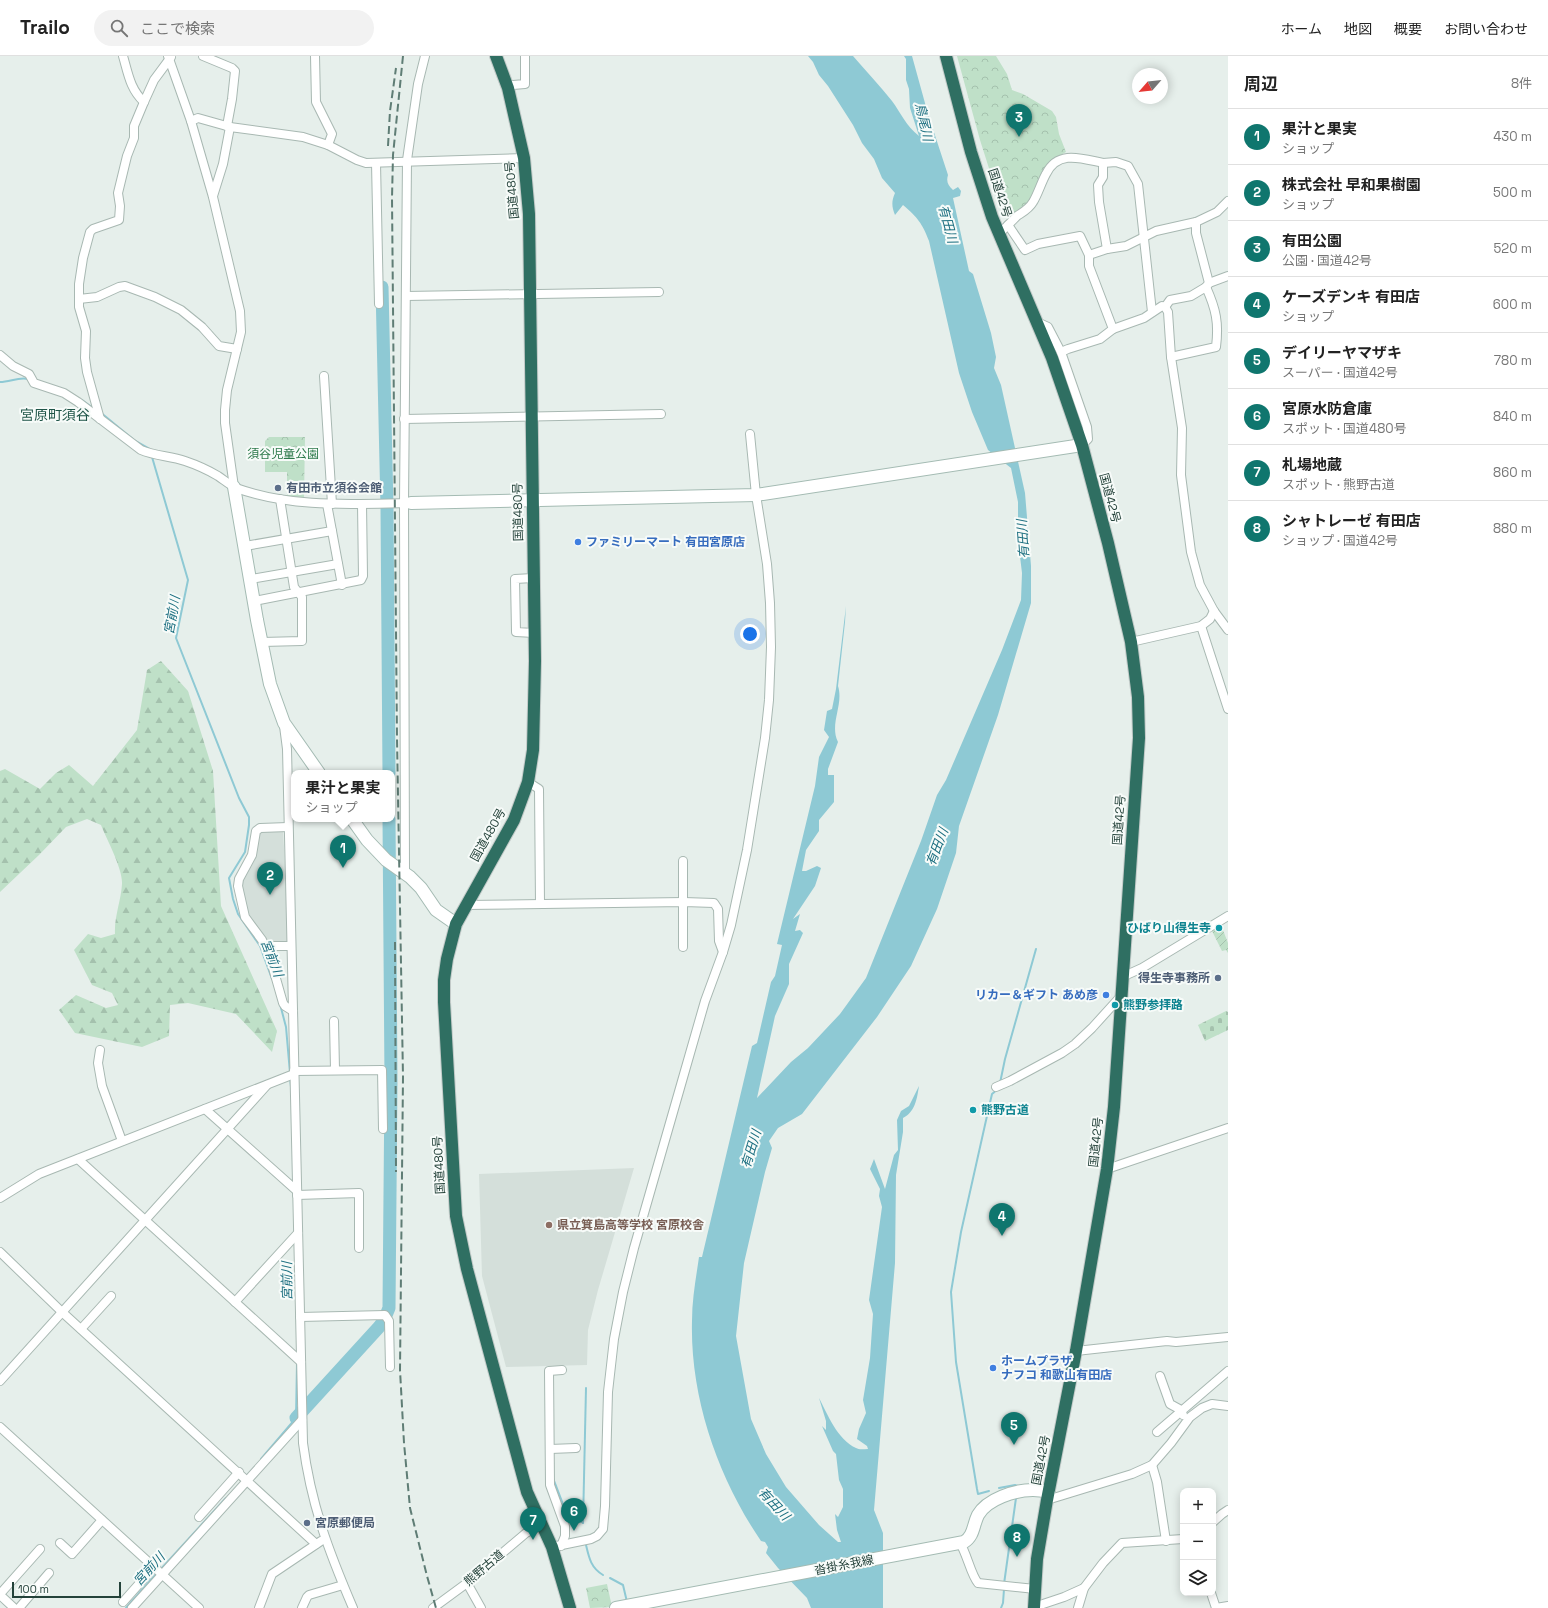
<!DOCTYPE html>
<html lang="ja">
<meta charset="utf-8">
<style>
body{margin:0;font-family:"Space Grotesk","Noto Sans JP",sans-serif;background:#f2f2f2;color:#222}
.controls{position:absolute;right:12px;bottom:12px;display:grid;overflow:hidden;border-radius:8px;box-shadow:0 2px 10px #0003}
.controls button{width:36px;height:36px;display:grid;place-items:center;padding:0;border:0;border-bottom:1px solid #e0e0e0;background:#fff;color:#222;font:20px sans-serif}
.compass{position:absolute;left:1132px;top:12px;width:36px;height:36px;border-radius:50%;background:#fff;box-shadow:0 2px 10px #0003;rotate:242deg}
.scale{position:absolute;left:12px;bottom:10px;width:109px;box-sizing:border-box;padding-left:4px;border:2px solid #24423a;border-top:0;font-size:11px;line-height:14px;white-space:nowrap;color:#24423a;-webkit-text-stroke:3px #f7fbf9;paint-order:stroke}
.you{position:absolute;left:750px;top:578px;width:14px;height:14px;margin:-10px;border:3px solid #fff;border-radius:50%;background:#1a73e8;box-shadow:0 0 0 6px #1a73e833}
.badge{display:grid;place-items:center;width:26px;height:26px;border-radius:50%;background:#0f766e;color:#fff;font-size:13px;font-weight:700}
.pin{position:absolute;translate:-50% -33px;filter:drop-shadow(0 1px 2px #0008)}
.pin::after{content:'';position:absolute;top:21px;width:14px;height:12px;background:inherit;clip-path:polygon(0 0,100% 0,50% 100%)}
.popup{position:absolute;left:291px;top:714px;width:104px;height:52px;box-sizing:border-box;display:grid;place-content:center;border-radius:8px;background:#fff;filter:drop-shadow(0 1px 3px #0005);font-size:13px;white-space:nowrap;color:#767676}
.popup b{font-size:15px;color:#222}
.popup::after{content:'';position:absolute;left:50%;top:100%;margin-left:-8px;border:8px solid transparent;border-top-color:#fff}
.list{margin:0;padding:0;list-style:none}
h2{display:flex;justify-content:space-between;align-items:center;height:52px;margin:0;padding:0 16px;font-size:17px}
h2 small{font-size:13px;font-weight:400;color:#767676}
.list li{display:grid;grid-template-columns:26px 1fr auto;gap:12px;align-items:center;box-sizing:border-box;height:56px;padding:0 16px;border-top:1px solid #e0e0e0}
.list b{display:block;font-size:15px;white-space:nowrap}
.list p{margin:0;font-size:13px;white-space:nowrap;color:#767676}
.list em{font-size:13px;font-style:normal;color:#767676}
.icon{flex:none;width:22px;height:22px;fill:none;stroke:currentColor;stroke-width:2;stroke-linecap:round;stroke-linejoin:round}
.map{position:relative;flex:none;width:1228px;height:1552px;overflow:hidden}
header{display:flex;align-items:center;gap:24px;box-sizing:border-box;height:56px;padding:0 20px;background:#fff;border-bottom:1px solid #e0e0e0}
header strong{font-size:19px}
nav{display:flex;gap:22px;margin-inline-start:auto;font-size:14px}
.search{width:280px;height:36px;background:#f2f2f2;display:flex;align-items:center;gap:10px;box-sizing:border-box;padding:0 14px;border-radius:22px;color:#767676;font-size:15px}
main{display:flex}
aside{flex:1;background:#fff}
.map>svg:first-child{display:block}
.built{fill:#d4dfda}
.forest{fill:url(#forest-firs)}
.cemetery{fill:url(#cemetery-stones)}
.park{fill:url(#park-crowns)}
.garden{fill:url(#garden-furrows)}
.water{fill:#8ec9d4}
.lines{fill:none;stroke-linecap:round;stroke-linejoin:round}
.stream{stroke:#8ec9d4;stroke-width:2}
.river{stroke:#8ec9d4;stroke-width:13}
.street-casing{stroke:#a8b8b2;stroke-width:10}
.secondary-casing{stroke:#a4bbb3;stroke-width:14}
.highway-casing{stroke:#c2cac8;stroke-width:14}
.street{stroke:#fff;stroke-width:8}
.secondary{stroke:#fff;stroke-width:12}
.highway{stroke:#2f6f62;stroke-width:12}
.rail{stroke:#5f7d75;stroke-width:2;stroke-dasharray:8 4;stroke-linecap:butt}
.service-dot{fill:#5c6f8a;stroke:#f7fbf9;stroke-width:1.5}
.shop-dot{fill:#3f7fe0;stroke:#f7fbf9;stroke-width:1.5}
.culture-dot{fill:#0f9aa8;stroke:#f7fbf9;stroke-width:1.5}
.education-dot{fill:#8d6e63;stroke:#f7fbf9;stroke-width:1.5}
.labels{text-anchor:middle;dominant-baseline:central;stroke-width:4;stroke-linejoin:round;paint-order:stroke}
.street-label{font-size:12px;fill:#24423a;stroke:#f7fbf9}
.park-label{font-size:12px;fill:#2d7a4b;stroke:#f7fbf9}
.service-label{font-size:12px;font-weight:bold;fill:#4e5e75;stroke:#f7fbf9;text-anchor:start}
.shop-label{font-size:12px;font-weight:bold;fill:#366cbe;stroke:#f7fbf9;text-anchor:start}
.culture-label{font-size:12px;font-weight:bold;fill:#0d838f;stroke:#f7fbf9;text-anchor:start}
.education-label{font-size:12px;font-weight:bold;fill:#785e54;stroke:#f7fbf9;text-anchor:start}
.water-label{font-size:13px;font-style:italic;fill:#1c6f80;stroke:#f7fbf9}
.quarter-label{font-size:14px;fill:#1f5548;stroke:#f7fbf9}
</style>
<header>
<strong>Trailo</strong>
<div class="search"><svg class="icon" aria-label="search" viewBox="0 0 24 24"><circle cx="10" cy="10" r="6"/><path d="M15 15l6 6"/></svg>ここで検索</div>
<nav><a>ホーム</a><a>地図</a><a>概要</a><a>お問い合わせ</a></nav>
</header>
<main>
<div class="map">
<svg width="1228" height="1552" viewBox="0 0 1228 1552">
<defs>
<pattern id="forest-firs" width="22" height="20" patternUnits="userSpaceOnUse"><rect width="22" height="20" fill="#bfe0c8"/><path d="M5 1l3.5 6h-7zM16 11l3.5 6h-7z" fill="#a4c1ad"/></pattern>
<pattern id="cemetery-stones" width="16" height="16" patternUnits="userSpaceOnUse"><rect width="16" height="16" fill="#bfe0c8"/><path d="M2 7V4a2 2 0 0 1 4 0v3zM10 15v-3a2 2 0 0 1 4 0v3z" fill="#a4c1ad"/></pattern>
<pattern id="park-crowns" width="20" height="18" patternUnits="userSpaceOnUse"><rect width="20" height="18" fill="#bfe0c8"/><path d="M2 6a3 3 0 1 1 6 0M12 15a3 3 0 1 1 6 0" fill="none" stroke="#a4c1ad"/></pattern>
<pattern id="garden-furrows" width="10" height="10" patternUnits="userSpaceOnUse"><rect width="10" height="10" fill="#bfe0c8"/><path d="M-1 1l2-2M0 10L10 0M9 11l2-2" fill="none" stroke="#a4c1ad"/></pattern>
</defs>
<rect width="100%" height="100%" fill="#e6efeb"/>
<g class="built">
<path d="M283,774L289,887L267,888L250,866L240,832L257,776Z"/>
<path d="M634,1112L598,1234L588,1274L587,1309L506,1311L482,1220L479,1118Z"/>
</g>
<path class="forest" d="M161,605L188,635L213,715L221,850L277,975L272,996L236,958L188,947L170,949L169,980L142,991L75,977L59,954L76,939L106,952L118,949L112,937L92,929L74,894L88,878L101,882L115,878C114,861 121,845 122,828C123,813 107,784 101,769L87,763L66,771L39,799L0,836V715L5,713L40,733L56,717L69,709L93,730L137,674L147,614Z"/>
<path class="cemetery" d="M1226,955L1228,956V974L1205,985L1198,969Z"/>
<g class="park">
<path d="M957,0H996L1007,18L1012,34L1023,38L1052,55L1056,61L1059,78L1066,96L1053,103L1047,110L1040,121L1028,149L1017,158L1008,152L1003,156L1000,147L980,84Z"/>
<path d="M269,381H305L304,443L287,441V416H265V385Z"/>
<path d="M607,1528L612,1551L590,1552L586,1532Z"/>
</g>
<path class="garden" d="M1221,869L1228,887V897L1226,894L1222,895L1212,875Z"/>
<path class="water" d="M808,0H853C866,15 880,30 892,45C901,57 906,70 919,80L910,52L909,33L906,24V3L904,0H912L928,58L948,119C946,126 948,129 953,134L958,131L961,135L960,140L953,142L969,215L973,218L991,277L996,301L994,312L1001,329L1025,437L1031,510V547L998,659L959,770L956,797L937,853L911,910L877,961L802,1058L778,1072L769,1085L772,1092L765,1116L744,1207L736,1280L751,1363L766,1398L786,1431L819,1469L838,1486H841L837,1474L835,1458L838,1461L843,1451V1433L839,1424L836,1398L833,1395L822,1370L826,1374V1365L819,1342C828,1359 837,1383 856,1392C859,1394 864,1393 868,1393L867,1390L857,1383L859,1373L866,1357L863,1344L870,1302L873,1258L869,1244L882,1151L879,1140L880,1133L870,1113L874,1103L885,1133L894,1099L898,1094L897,1064L901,1055L909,1050L919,1030C917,1043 915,1056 903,1062V1076L896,1119L895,1207L874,1454L883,1477V1552H811L807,1542L778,1512L766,1497L768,1491L765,1486L761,1485C718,1422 690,1342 692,1265C692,1243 696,1222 699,1201H702L752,990L757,987L771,926L775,920L782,889L777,888L815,730L819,701L829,681L824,674L827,655L832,653L836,633L846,550L845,566L838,630C844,649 829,668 838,686L828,713V719H834V746L819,764V775L806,794L802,815H806L817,810L821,812L815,830L793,863L800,858L795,875L800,874L803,877L789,908V928L775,960L757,1042L791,1006L808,992L840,958L866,922L921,785L937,739L946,724L1002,594L1021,544L1022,517L1018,484V446L1011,412L988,394L972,356L959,317L929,185C922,167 918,162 903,149L895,159C892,151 891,146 895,137L882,122L874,103L862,87L853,69L828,30L819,19L813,6Z"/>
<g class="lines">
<g class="stream">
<path d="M0,326C10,326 18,321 28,323"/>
<path d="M82,344L93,352"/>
<path d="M100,356L134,384L150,393V395"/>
<path d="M152,401L188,524L176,582L239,742L249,761V769L245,796L229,822L233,843L238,858L260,890L272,923"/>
<path d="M280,948L286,971L290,1017"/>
<path d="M290,1021L291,1031"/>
<path d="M1000,1027L1005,1003L1036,893"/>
<path d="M261,1403L296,1362L297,1307"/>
<path d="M553,1422L566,1456L583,1467"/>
<path d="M999,1432L1015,1429L1021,1431"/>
<path d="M989,1435L978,1438L977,1433L956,1306L951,1236L961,1176L989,1051L992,1038L998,1033"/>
<path d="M583,1467L586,1332"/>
<path d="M586,1489C589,1502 591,1512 603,1519"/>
<path d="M160,1514L226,1442"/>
<path d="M610,1522L623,1529L627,1546"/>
<path d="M1004,1528L1016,1442"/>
<path d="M126,1552L157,1517"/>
<path d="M1001,1552L1003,1547L1004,1533"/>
</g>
<g class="river">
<path d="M382,231L387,452L389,717"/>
<path d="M296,1362L379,1271L384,1264L389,1252L391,1024L389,763"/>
</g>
<g class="street-casing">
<g id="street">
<path d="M123,0C128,17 130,33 144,46"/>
<path d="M168,0L191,65L213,141L240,255L241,276L227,334L225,354V367L234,431"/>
<path d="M203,0L232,12L235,15L232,43L227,70"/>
<path d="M315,0L316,46L332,78L328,89"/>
<path d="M508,32L513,29L525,28V0"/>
<path d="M191,65L198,62L230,71L303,81L328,89L357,104L366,107L524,102"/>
<path d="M376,107L379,248"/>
<path d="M1103,107L1116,106L1128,110L1138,128L1152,256"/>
<path d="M213,140L223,108L230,71"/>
<path d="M1008,169L1025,194L1038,188L1080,180L1089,199V210L1113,273L1100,283L1068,293L1061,296"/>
<path d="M999,178C1005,172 1011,166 1017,160C1023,156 1029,153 1033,146C1038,138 1041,127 1046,118C1058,93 1083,103 1103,107V121L1098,129L1099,146L1107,193"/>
<path d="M1089,199L1107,193L1126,190L1156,175L1196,166"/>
<path d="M1209,227L1228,220"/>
<path d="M1206,231L1209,227L1196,177V166L1217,156L1228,145"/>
<path d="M406,240L659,236"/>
<path d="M79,243L97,241L119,231L125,230L155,241L181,254L202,271L219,290L237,293"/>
<path d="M1165,251L1168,256L1171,301L1182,372L1181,419L1191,496L1200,529L1214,555L1228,574"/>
<path d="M1035,265L1048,271L1061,296L1087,371L1088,383L1082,389"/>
<path d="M1113,273L1144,262L1162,250L1165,251L1170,244L1191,240L1206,231C1216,253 1219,267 1216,291L1171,301"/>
<path d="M0,299L13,310L29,318L34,327L64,337L78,346L141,394C155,400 171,400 185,405C197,409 208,414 218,420C224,424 230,429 236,432C292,452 350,448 408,447"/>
<path d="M324,320L332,448"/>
<path d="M100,363L87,316L85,302L86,275L79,251V228L83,202L90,176L93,173L119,164L120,150L118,137L127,100L134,82V70L144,46L154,24L171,1"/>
<path d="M404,363L661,358"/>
<path d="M327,448L342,529"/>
<path d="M245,490L332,475"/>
<path d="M533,522L515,523L516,576L534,577"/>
<path d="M251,523L338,508"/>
<path d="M254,545L361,524L363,520L362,448"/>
<path d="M1201,570L1228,653"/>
<path d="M262,586L302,585V541L294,531L280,443"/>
<path d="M1131,586L1201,570L1210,563L1214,555"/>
<path d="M284,670L287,693L303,1387C311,1449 329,1496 353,1552"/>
<path d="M528,726L539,733L540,848"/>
<path d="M288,771L260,772L256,775L252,799L239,823L238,830L245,861L262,884L269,898L283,947L285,950L293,955"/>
<path d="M683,805V891"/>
<path d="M405,817L404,447L407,104L418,28L425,0"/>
<path d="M465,849L684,846L714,847L718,853L719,885L723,896"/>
<path d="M266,890H291"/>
<path d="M1122,921L1142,912L1228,860"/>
<path d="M334,965L335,1014"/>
<path d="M100,994L98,1007L102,1030L122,1085"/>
<path d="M294,1015L382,1014L383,1073"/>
<path d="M996,1031L1010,1025L1062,997L1075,988L1092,972L1121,940"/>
<path d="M205,1053L297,1135"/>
<path d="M78,1103L301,1306"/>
<path d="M1107,1113L1228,1072"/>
<path d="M297,1139L359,1137V1192"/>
<path d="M0,1142L39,1118L294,1018"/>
<path d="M0,1196L62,1256L316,1488"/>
<path d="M235,1246L298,1177"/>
<path d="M300,1261L385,1259L389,1265L390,1311"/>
<path d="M81,1273L111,1240"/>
<path d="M1076,1295L1167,1285L1176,1286L1228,1281"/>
<path d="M1160,1320L1170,1348L1181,1354L1183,1359"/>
<path d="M0,1325L267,1029"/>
<path d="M0,1371L199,1552"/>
<path d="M1157,1376L1228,1315"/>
<path d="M550,1393L576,1392"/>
<path d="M1152,1409L1157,1426L1166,1485"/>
<path d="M1047,1444L1132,1418L1152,1409L1171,1387L1190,1361L1202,1352L1212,1348L1228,1350"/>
<path d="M199,1461L239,1416"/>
<path d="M1213,1466L1222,1458L1228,1454"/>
<path d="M60,1487L72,1498L102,1464"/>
<path d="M960,1487C967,1498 971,1519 978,1527L1035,1533"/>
<path d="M561,1490L565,1480V1470L550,1429L549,1315L562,1314"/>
<path d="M552,1491L591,1483L597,1480L603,1473L605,1450L608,1336L614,1283L623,1236L634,1192L680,1032L705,945L723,896L731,869L747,794L765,682L769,644L771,591L770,547L767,508L756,439L750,378"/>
<path d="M467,1527L481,1552"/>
<path d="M1211,1537L1216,1552L1228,1550"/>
<path d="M0,1538L40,1493"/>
<path d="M0,1539L14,1552"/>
<path d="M123,1546L154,1511"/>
<path d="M1034,1551L1064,1541L1084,1532L1103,1507L1122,1487L1183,1483"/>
<path d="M19,1552L49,1517"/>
<path d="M132,1552L302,1364"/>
<path d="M259,1552L272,1518L321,1485"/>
<path d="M302,1552L307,1541L309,1539L343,1529"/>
<path d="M433,1552L467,1527L526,1477L534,1473"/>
<path d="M1078,1552L1084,1532"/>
</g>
</g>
<g class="secondary-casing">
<g id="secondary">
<path d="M234,431L257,564L270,628L284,667L319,717"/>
<path d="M411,447L756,439L1082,389"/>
<path d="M352,763L367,784L386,804L410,821L421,832L436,854L456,868"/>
<path d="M616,1552L964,1486C974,1480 973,1469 978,1459C987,1443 1015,1434 1033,1434C1038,1434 1044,1435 1049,1436"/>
</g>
</g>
<g class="highway-casing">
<g id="highway">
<path d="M496,0L508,32L524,102L529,158L535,605L533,694L528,726L514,764L456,868L447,903L444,924V946L456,1160L467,1213L527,1436L552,1491L570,1552"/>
<path d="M946,0L971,96L992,161L1052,302L1082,389L1108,487L1131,586L1138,641L1139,682L1114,1051L1107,1113L1076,1295L1047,1444L1037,1503L1034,1552"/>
</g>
</g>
<use href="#street" class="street"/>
<use href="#secondary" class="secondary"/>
<use href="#highway" class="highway"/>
<g class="rail">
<path d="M403,0L393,99L392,142L397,683L403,1021L400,1314L404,1387L410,1452L427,1520L436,1552"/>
<path d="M388,90L390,55L396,12"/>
<path d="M395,886L396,1116"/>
</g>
</g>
<g class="service-dot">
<circle cx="278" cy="432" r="4"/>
<circle cx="1218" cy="922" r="4"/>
<circle cx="307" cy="1467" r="4"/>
</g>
<g class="shop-dot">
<circle cx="578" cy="486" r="4"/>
<circle cx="1106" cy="939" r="4"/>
<circle cx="993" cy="1312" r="4"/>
</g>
<g class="culture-dot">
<circle cx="1219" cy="872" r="4"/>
<circle cx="1115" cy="949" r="4"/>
<circle cx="973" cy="1054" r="4"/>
</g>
<circle class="education-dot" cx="549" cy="1169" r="4"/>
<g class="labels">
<g class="street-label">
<text transform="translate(512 134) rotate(-95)">国道480号</text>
<text transform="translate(1000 137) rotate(72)">国道42号</text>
<text transform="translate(1110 442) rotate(75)">国道42号</text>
<text transform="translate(518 456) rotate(-91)">国道480号</text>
<text transform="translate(1119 764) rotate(-86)">国道42号</text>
<text transform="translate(488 779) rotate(-61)">国道480号</text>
<text transform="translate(1096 1086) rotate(-84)">国道42号</text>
<text transform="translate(439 1109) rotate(-93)">国道480号</text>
<text transform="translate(1041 1404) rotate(-79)">国道42号</text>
<text transform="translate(844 1509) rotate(-11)">沓掛糸我線</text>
<text transform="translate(484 1512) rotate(-40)">熊野古道</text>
</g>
<g class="park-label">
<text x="283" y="398">須谷児童公園</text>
</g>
<g class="service-label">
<text x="286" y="432">有田市立須谷会館</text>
<text x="1210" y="922" text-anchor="end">得生寺事務所</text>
<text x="315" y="1467">宮原郵便局</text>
</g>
<g class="shop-label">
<text x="586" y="486">ファミリーマート 有田宮原店</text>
<text x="1098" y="939" text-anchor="end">リカー＆ギフト あめ彦</text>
<text x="1001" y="1305">ホームプラザ<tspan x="1001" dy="14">ナフコ 和歌山有田店</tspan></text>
</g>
<g class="culture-label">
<text x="1211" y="872" text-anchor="end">ひばり山得生寺</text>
<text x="1123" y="949">熊野参拝路</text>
<text x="981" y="1054">熊野古道</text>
</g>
<g class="education-label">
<text x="557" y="1169">県立箕島高等学校 宮原校舎</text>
</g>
<g class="water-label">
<text transform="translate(924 66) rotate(77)">鳥尾川</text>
<text transform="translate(948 168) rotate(75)">有田川</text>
<text transform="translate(1023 483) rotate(-94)">有田川</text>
<text transform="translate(172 559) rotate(-80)">宮前川</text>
<text transform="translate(937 791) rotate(-69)">有田川</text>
<text transform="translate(272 902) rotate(69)">宮前川</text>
<text transform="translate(751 1093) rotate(-73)">有田川</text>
<text transform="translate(287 1225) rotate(-91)">宮前川</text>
<text transform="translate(774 1448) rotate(47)">有田川</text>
<text transform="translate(149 1513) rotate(-48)">宮前川</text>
</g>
<g class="quarter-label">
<text x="55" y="359">宮原町須谷</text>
</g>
</g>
</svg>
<div class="controls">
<button>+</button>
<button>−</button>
<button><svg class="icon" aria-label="layers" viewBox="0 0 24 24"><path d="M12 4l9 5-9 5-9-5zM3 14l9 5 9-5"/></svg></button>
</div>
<svg class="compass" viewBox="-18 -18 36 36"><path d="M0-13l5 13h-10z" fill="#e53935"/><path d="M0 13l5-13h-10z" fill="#767676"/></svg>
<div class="scale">100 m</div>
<div class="you"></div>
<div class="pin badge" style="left:343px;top:812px">1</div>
<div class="popup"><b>果汁と果実</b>ショップ</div>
<div class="pin badge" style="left:270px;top:839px">2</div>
<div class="pin badge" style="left:1019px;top:81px">3</div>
<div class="pin badge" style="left:1002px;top:1180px">4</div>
<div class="pin badge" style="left:1014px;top:1389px">5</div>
<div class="pin badge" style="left:574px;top:1475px">6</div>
<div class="pin badge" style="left:533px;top:1484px">7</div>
<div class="pin badge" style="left:1017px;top:1501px">8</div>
</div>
<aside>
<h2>周辺<small>8件</small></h2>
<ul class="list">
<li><span class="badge">1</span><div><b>果汁と果実</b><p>ショップ</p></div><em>430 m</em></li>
<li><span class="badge">2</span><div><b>株式会社 早和果樹園</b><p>ショップ</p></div><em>500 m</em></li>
<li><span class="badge">3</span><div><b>有田公園</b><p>公園 · 国道42号</p></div><em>520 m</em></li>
<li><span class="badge">4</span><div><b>ケーズデンキ 有田店</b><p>ショップ</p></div><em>600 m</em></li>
<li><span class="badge">5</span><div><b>デイリーヤマザキ</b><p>スーパー · 国道42号</p></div><em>780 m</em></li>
<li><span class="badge">6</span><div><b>宮原水防倉庫</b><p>スポット · 国道480号</p></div><em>840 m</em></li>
<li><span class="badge">7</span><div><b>札場地蔵</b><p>スポット · 熊野古道</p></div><em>860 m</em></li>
<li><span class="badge">8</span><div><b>シャトレーゼ 有田店</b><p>ショップ · 国道42号</p></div><em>880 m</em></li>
</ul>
</aside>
</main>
